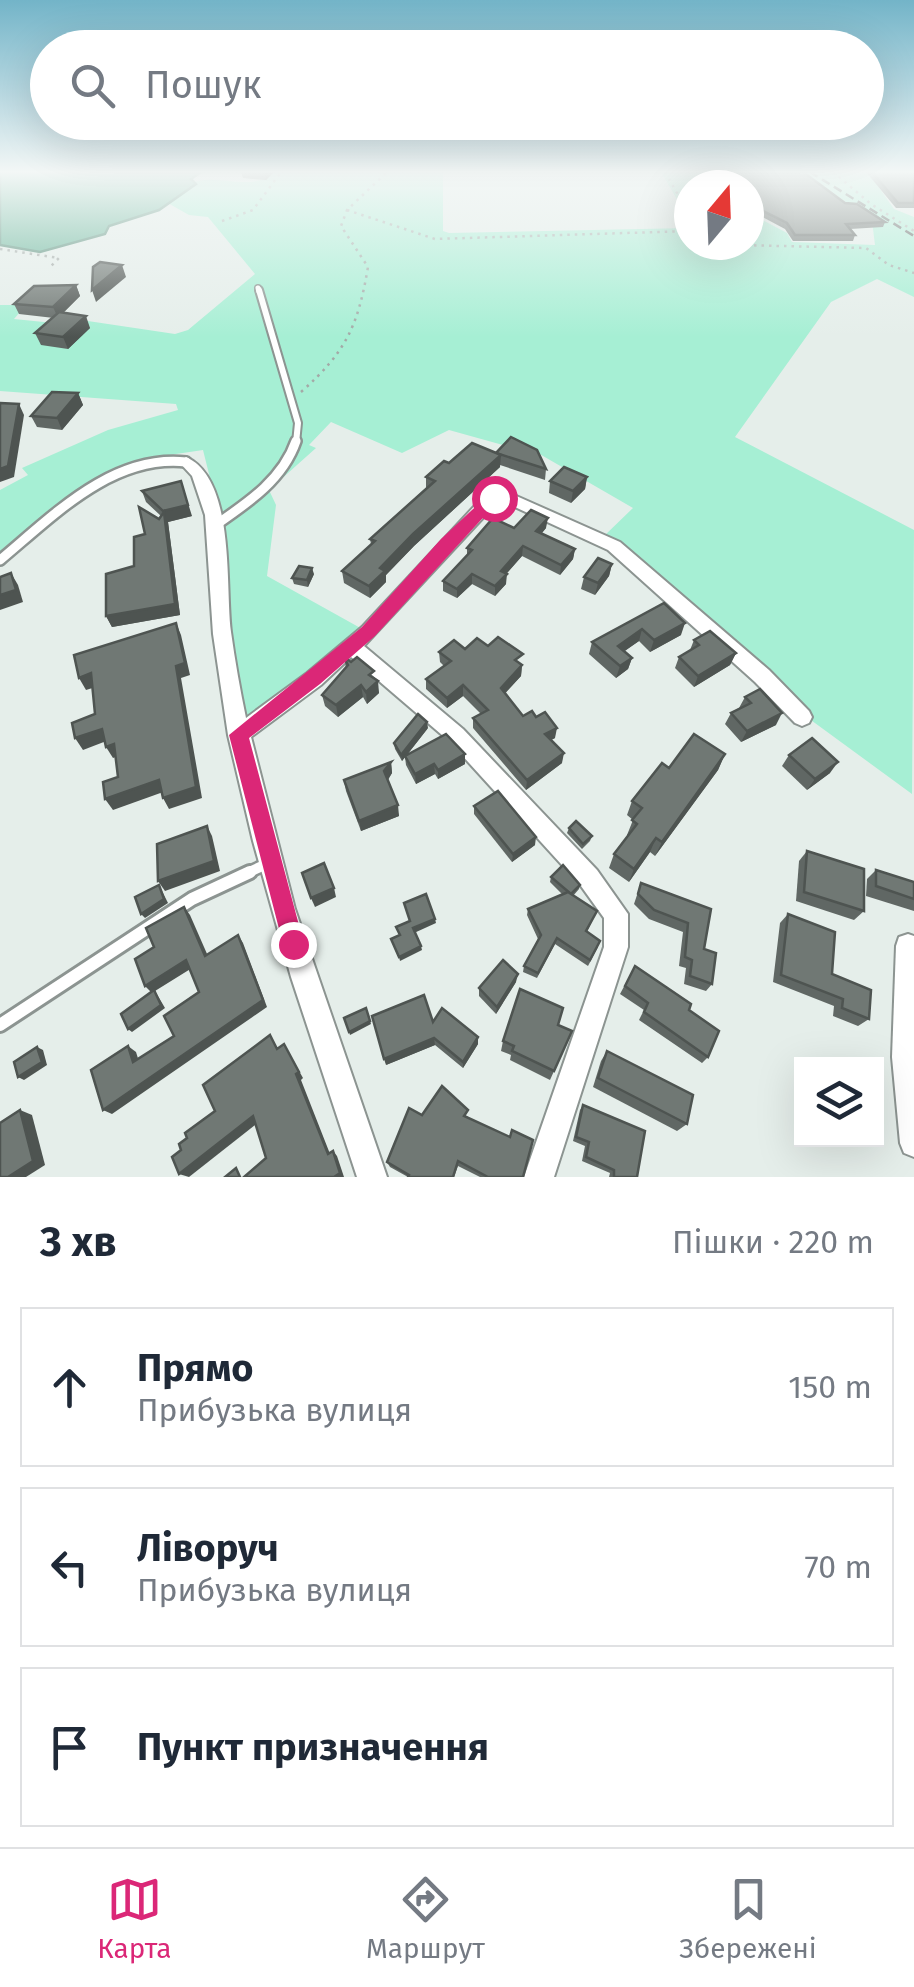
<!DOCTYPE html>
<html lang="uk">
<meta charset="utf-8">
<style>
body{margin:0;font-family:"Fira Sans",sans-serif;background:#f2f2f3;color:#1f2937}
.controls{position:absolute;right:30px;bottom:30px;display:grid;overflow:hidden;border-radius:0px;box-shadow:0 10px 40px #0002}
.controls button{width:90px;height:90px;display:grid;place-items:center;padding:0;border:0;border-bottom:2px solid #e0e1e3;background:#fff;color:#1f2937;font:50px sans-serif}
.compass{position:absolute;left:674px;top:170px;width:90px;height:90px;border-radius:50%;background:#fff;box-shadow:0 10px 40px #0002;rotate:19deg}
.stop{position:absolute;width:30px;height:30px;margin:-22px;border:8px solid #db2777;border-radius:50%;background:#fff}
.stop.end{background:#db2777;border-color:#fff;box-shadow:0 2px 10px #0008}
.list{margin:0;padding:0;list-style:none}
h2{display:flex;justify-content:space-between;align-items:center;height:130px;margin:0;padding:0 40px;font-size:42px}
h2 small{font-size:32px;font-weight:400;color:#747a83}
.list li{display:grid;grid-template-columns:65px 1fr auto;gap:30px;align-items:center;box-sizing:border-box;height:160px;margin:0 20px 20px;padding:0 20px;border:2px solid #e0e1e3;border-radius:0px}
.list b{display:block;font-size:38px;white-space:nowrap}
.list p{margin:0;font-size:32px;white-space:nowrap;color:#747a83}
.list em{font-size:32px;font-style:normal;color:#747a83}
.icon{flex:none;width:55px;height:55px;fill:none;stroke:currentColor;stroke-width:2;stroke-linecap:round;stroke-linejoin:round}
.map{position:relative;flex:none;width:914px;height:1177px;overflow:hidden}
.search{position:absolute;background:#fff;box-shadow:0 10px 40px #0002;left:30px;right:30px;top:30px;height:110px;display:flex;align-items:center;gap:25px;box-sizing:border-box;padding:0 35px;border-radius:55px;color:#747a83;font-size:38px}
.sheet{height:670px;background:#fff}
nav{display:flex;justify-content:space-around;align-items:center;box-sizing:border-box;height:140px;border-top:2px solid #e0e1e3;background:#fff;font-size:28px;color:#747a83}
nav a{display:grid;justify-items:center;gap:5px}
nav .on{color:#db2777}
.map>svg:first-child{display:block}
.green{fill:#a6efd4}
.water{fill:#65b498;stroke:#548c78;stroke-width:2.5}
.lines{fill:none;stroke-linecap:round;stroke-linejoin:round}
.service-far4-casing{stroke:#8c9491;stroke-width:8}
.service-far3-casing{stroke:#8c9491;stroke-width:10}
.service-far2-casing{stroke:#8c9491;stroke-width:14}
.service-far1-casing{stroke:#8c9491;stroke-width:15}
.service-casing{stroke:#8c9491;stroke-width:18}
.minor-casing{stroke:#8c9491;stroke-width:4}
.path{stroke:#a3aaa7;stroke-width:2.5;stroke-dasharray:2.5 5;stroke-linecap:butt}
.service-far4{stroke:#fff;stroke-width:5}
.service-far3{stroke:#fff;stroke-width:6}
.service-far2{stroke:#fff;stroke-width:9}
.service-far1{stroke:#fff;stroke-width:10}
.service{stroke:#fff;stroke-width:12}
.minor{fill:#fff;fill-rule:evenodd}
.rail{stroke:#4f5452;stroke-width:2.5;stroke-dasharray:9 5;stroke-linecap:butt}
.wall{fill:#606764}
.shaded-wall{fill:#4e5451}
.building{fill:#707874;stroke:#4e5451;stroke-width:2.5}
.route{fill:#db2777}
</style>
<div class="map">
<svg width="914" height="1177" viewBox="0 0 914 1177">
<rect width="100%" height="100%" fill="#e5eeea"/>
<g class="green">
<path d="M274,172H443V231L449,233L689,228V245H749V213L787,233L792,242L875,245L872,221L804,172H868L894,209L914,217V297L877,279L831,302L735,437L914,530L912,794L804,715L603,537L633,508L524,445L514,448L449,430L402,453L331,422L309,445L316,448L269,490L276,505L267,576L364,630L249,717L245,714L229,636L221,522L203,450L149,458L127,465L0,557V490L28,475L22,468L108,430L178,410L176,404L0,391V305H26L14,319L54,323L61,317L175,334L188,330L255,274L208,217L189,215L166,202C177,197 191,182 198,181C223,175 254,192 274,172Z"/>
<path d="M661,172H706L715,185H689V220Z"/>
</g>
<path class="water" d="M0,172H201L191,179L196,184L159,210L109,226L105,234L40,252L0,245Z"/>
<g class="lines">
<g class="service-far4-casing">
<path id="service-far4" d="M258,288L259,292"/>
</g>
<g class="service-far3-casing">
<path id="service-far3" d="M259,290L298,423L296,443"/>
</g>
<g class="service-far2-casing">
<g id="service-far2">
<path d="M217,524C249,502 283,479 296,441"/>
<path d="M0,560C53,516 112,454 186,462"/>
</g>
</g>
<g class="service-far1-casing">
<path id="service-far1" d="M245,874L271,862"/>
</g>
<g class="service-casing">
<path id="service" d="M0,1025L192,899L250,872"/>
</g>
<g class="minor-casing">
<g id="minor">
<path d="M186,457C236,479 225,587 231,632C235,661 240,689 246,718L307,673L362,627L482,498L505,491L620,542L769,670L809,711L812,717L809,723L802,726L795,723L755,682L608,550L504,502L494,506L364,646L463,729L597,870L628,914V947L554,1177H524L604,947V918L581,886L449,741L351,657L321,685L251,737L295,909L387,1177H357L291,977L253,841L228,735L213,634L205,515L192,476L179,462Z"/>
<path d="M908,934L914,936V1157L904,1153L900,1143L892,1057L896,946L899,937Z"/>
</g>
</g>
<g class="path">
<path d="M665,172L689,214"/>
<path d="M833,172L871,204L914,231"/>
<path d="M347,210L435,239L689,231"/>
<path d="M222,221L253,210L281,172"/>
<path d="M739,245L866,248L889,265L914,273"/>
<path d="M0,249L59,258L51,266"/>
<path d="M301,392C346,352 358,326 368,267L341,226L347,210L387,172"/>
</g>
<use href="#service-far4" class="service-far4"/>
<use href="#service-far3" class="service-far3"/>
<use href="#service-far2" class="service-far2"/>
<use href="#service-far1" class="service-far1"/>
<use href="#service" class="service"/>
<use href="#minor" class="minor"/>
<path class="rail" d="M810,172L914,236"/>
</g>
<g class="wall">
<path d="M241,172H274L266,180L243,178Z"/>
<path d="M707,172H803L845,203L885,222L883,227L850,229L855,235L853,241H793L785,229L749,210V185H718Z"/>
<path d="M866,172H914V208H896Z"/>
<path d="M76,285L80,296L63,313L90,328L68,349L41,345L35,333L54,318L19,314L14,304Z"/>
<path d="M78,393L83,405L62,430L37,427L31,416Z"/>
<path d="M496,453L546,469L545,480L500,465V467L414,546L386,575V582L370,598L344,583L342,571L371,544L370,539L426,488V477L449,463Z"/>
<path d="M587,477L585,489L571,503L549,493L550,481Z"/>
<path d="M142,491L192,516L168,522L180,615L112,627L106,616L134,566L145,534L161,516L146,502Z"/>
<path d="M514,528H546L542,533L575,549L573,559L560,575L522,556L506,574V584L495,596L472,584L457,598L443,591V581L467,556V548Z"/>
<path d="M612,564L609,576L595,595L581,589L584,577Z"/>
<path d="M314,574L308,587L294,584L292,578Z"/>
<path d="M664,603L681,635L650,652L639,641L624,651L632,658L628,669L616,678L589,654L592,642Z"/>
<path d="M694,640L736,653L730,665L694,687L675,668L679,657L690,650Z"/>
<path d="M488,646L522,665L521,676L505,693L523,716L555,738L551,740L562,763L526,790L473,728V718L481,714L463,696L447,708L426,689V679L444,666L440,662L439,652Z"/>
<path d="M344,657L375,679L379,693L367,704L363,697L338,717L325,706L322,695L346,668Z"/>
<path d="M745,697L776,725L741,742L725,724L731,713L739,708Z"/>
<path d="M428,728L407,755L465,764L438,779L435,774L416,784L406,765L405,757L402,761L395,749L394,743Z"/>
<path d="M725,754L718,770L655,856L650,852L629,882L609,868L614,854L628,836L627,835L633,820L627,815L632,801L669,768Z"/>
<path d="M789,755L830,773L807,790L782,766Z"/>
<path d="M391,762L392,773L388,780L399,816L361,831L346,791L344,780Z"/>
<path d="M474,806L535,845L512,862L474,814Z"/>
<path d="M569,828L592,836L590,841L582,849L567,833Z"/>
<path d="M807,851L864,911L854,920L796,901L799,861Z"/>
<path d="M876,870L914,882V911L866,896L867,879Z"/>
<path d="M551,877L580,885L579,889L573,896L597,911L587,932L598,947L588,966L555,944L537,978L523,972L524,966L538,939L527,915L528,909L563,895L550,882Z"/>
<path d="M641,883L711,909L704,949L712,984L706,991L684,984L686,968L679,966L683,932L649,919L634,904Z"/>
<path d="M788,914L832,974L869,1019L858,1026L833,1016L834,1006L773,982L780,923Z"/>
<path d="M635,966L689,1010L708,1057L702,1063L639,1020L644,1010L620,994Z"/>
<path d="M516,982L496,1014L479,996V988Z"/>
<path d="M433,1022L478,1037V1044L463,1068L435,1045L386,1065Z"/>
<path d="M558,1025L572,1031L550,1080L510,1060L511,1055L501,1051L503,1041Z"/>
<path d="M607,1051L687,1124L677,1131L593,1087L601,1061Z"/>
<path d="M583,1105L637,1177H609L610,1173L582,1161L585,1146L573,1141L580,1110Z"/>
<path d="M422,1115L468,1116L467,1117L523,1177H480L458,1166L454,1177H408L390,1167L387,1162Z"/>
</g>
<g class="shaded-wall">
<path d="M264,172H274L266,180Z"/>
<path d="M122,265L126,277L96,302L92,290Z"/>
<path d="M76,285L80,296L58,318L53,307Z"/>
<path d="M86,316L90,328L68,349L63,337Z"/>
<path d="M78,393L83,405L62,430L57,418Z"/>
<path d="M19,404L24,415L14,477L0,482V469Z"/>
<path d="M501,455L500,467L414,546L386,575V582L370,598L369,586L380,568L413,534Z"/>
<path d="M587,477L585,489L571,503L573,491Z"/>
<path d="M181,481L192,516L168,522L180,615L112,627L106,616L165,515L163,511Z"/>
<path d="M548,518L546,528L535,541L536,531Z"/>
<path d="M523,546L522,556L500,581L501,571Z"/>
<path d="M575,549L573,559L560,575L561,565Z"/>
<path d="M612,564L609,576L595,595L598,583Z"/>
<path d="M312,568L314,574L308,587L307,580Z"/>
<path d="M11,573L18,585L23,602L0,610V595Z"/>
<path d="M472,574V584L457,598V589Z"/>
<path d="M507,574L506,584L495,596V586Z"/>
<path d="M176,623L181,635L190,675L181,678L202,798L169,809L163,798L176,666Z"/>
<path d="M685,623L681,635L650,652L654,640Z"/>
<path d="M642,629L639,641L615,658L618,646Z"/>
<path d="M736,653L730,665L694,687L698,676Z"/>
<path d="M632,658L628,669L616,678L620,666Z"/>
<path d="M522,665L521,676L500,699L501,688Z"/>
<path d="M91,673L99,686L86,690L79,678Z"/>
<path d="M378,681L379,693L367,704L366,692Z"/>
<path d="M361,685L363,697L338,717L336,705Z"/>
<path d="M463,685V696L447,708V698Z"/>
<path d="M782,713L776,725L741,742L747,731Z"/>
<path d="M427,722L428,728L402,761L401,755Z"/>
<path d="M557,728L555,738L543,744L545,734Z"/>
<path d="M102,729L109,740L83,750L75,738Z"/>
<path d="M114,744L121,755L113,758L106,747Z"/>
<path d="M564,753L562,763L526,790L527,780Z"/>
<path d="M465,754V764L438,779V770Z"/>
<path d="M725,754L718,770L655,856L662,842Z"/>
<path d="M391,762L392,773L386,782L384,771Z"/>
<path d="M838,762L830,773L807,790L815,779Z"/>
<path d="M434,764L435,774L416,784L415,774Z"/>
<path d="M159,780L166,791L113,810L105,799Z"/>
<path d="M398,805L399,816L361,831L359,821Z"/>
<path d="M207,826L212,836L220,871L165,891L158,881Z"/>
<path d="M536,837L535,845L512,862L513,854Z"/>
<path d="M656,838L650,852L629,882L634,869Z"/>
<path d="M159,885L168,903L145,918L141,914Z"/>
<path d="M334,888L336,897L315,907L311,898Z"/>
<path d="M184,907L190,915L211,963L205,956Z"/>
<path d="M435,919L436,923L414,933L413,928Z"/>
<path d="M238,935L243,943L267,1007L112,1114L103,1110L263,1000Z"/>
<path d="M421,946L422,950L400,961L399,957Z"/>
<path d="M186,960L192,968L155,991L165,1008L132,1032L128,1029L152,993L145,986Z"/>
<path d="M518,974L516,982L496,1014L497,1007Z"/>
<path d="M370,1021L371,1024L350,1035L349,1032Z"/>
<path d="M478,1037V1044L463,1068V1062Z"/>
<path d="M434,1038L435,1045L386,1065L384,1059Z"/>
<path d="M284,1044L303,1078L301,1080L332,1159L328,1154Z"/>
<path d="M128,1046L136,1052L141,1068L133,1062Z"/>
<path d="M37,1047L43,1050L47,1065L24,1080L18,1077Z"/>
<path d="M20,1110L32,1115L45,1165L26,1177H8Z"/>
<path d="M253,1116L259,1122L189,1177L179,1174Z"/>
<path d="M333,1151L337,1156L344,1177H334Z"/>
</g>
<g class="building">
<path d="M712,172H803L845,203L857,204L885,222L846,224L855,235H795L787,223L749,204V185H723Z"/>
<path d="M872,172H914V203H898Z"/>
<path d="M100,262L122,265L92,290L93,267Z"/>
<path d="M76,285L53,307L14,304L34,286Z"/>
<path d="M59,312L86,316L63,337L35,333Z"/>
<path d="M52,392L78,393L57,418L31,416Z"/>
<path d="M0,403L19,404L8,466L0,469Z"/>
<path d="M511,437L537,450L546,469L496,453Z"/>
<path d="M472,443L501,455L413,534L380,568L385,571L369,586L342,571L375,541L370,539L435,481L426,477L444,461L449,463Z"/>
<path d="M564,467L587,477L573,491L550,481Z"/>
<path d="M181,481L188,505L163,511L142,491Z"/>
<path d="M139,507L159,519L164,512L175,604L106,616V574L134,566V537L145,534Z"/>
<path d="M531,510L548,518L536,531L575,549L561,565L523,546L501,571L507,574L495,586L472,574L457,589L443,581L472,550L467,548L493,518L514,528Z"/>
<path d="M598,558L612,564L598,583L584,577Z"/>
<path d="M299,566L312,568L307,580L292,578Z"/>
<path d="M11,573L16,590L0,595V577Z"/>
<path d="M664,603L685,623L654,640L642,629L618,646L632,658L620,666L592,642Z"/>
<path d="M176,623L185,663L176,666L196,787L163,798L159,780L105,799L103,782L118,777L114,744L106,747L102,729L75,738L72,723L95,714L91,673L79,678L74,655Z"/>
<path d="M710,631L736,653L698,676L679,657L699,645L694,640Z"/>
<path d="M498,637L523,654L515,660L522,665L501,688L523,716L532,711L536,717L545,712L557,728L545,734L564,753L527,780L473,718L488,710L463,685L447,698L426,679L451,661L439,652L454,640L465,649L477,638L488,646Z"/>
<path d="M344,657L351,662L357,657L374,671L369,675L378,681L366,692L361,685L336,705L322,695L348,665Z"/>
<path d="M760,689L782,713L747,731L731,713L751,703L745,697Z"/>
<path d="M418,714L427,722L401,755L394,743Z"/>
<path d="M446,734L465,754L438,770L434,764L415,774L405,756Z"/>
<path d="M694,734L725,754L662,842L656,838L634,869L614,854L637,824L632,820L642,808L632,801L662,763L669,768Z"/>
<path d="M812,738L838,762L815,779L789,755Z"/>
<path d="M391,762L384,771L398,805L359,821L344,780Z"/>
<path d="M498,791L536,837L513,854L474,806Z"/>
<path d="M576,821L592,836L583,844L569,828Z"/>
<path d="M207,826L214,861L158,881L157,844Z"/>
<path d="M807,851L864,869V911L804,892Z"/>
<path d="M324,863L334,888L311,898L302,873Z"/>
<path d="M563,865L580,885L571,894L551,877Z"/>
<path d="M876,870L914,882V899L876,886Z"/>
<path d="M641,883L711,909L704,949L716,953L712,984L690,976L692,960L685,957L688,923L654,910L638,894Z"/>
<path d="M159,885L164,899L141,914L135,897Z"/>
<path d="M568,892L597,911L586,931L600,941L590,960L557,938L538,973L524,966L541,935L528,909Z"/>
<path d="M426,894L435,919L413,928L421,946L399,957L391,939L400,935L396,927L410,921L404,903Z"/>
<path d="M184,907L205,956L238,935L263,1000L103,1110L91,1070L128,1046L133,1062L174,1036L164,1016L199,992L186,960L145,986L135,959L154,947L146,928Z"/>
<path d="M788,914L835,932L832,974L871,990L869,1019L842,1008L843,999L781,975Z"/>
<path d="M503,960L518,974L497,1007L479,988Z"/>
<path d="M635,966L691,1004L689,1010L719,1031L708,1057L644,1012L648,1003L625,986Z"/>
<path d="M520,989L563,1008L558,1025L572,1031L554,1071L512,1051L514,1046L503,1041Z"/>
<path d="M154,990L161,1005L128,1029L121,1014Z"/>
<path d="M424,995L433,1022L442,1008L478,1037L463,1062L434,1038L384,1059L372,1016Z"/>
<path d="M366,1008L370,1021L349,1032L344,1018Z"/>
<path d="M270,1035L277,1049L284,1044L299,1072L296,1074L328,1154L333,1151L340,1173L334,1177H244L266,1158L253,1116L179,1174L172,1157L181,1150L179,1144L187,1138L185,1133L215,1111L203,1085Z"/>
<path d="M37,1047L42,1062L18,1077L14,1062Z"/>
<path d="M607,1051L693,1095L687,1124L598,1078Z"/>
<path d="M442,1086L468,1110L464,1116L510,1137L512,1130L533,1140L523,1177H488L458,1161L453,1177H408L409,1175L387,1162L409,1108L422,1115Z"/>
<path d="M583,1105L645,1131L637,1177H614V1170L586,1157L589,1142L576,1137Z"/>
<path d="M20,1110L33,1161L8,1177H0V1123Z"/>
<path d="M236,1168L240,1177H225Z"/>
</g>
<linearGradient id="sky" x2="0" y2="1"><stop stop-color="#73b4c8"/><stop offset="0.51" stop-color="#f3f7f6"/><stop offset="1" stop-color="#f3f7f6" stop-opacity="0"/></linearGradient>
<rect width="914" height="337" fill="url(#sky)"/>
<path class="route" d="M488,495L501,498L375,636L320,684L249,738L304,944L301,952L293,956L285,952L229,735L362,627L441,539Z"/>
</svg>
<div class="controls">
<button><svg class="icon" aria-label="layers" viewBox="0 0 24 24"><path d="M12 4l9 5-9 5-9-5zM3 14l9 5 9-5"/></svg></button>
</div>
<svg class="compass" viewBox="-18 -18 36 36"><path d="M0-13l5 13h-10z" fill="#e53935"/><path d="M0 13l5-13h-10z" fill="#747a83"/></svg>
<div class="stop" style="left:494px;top:498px"></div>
<div class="stop end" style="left:293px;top:944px"></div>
<div class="search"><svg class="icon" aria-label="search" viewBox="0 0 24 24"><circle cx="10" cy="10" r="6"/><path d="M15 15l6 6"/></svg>Пошук</div>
</div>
<section class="sheet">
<h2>3 хв<small>Пішки · 220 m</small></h2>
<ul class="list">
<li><svg class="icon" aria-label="ahead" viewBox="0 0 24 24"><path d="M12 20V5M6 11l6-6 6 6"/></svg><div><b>Прямо</b><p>Прибузька вулиця</p></div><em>150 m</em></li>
<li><svg class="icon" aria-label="left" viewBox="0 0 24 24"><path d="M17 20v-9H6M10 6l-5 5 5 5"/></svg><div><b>Ліворуч</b><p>Прибузька вулиця</p></div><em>70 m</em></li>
<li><svg class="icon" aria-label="arrive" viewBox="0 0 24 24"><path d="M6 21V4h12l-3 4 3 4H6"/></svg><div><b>Пункт призначення</b></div></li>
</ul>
</section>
<nav>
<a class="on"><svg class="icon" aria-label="map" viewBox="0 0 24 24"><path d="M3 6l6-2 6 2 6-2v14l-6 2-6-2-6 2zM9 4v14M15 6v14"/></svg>Карта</a>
<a><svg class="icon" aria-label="directions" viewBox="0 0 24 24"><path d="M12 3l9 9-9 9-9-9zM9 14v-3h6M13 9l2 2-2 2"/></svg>Маршрут</a>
<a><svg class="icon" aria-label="saved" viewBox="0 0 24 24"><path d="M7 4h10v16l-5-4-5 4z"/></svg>Збережені</a>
</nav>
